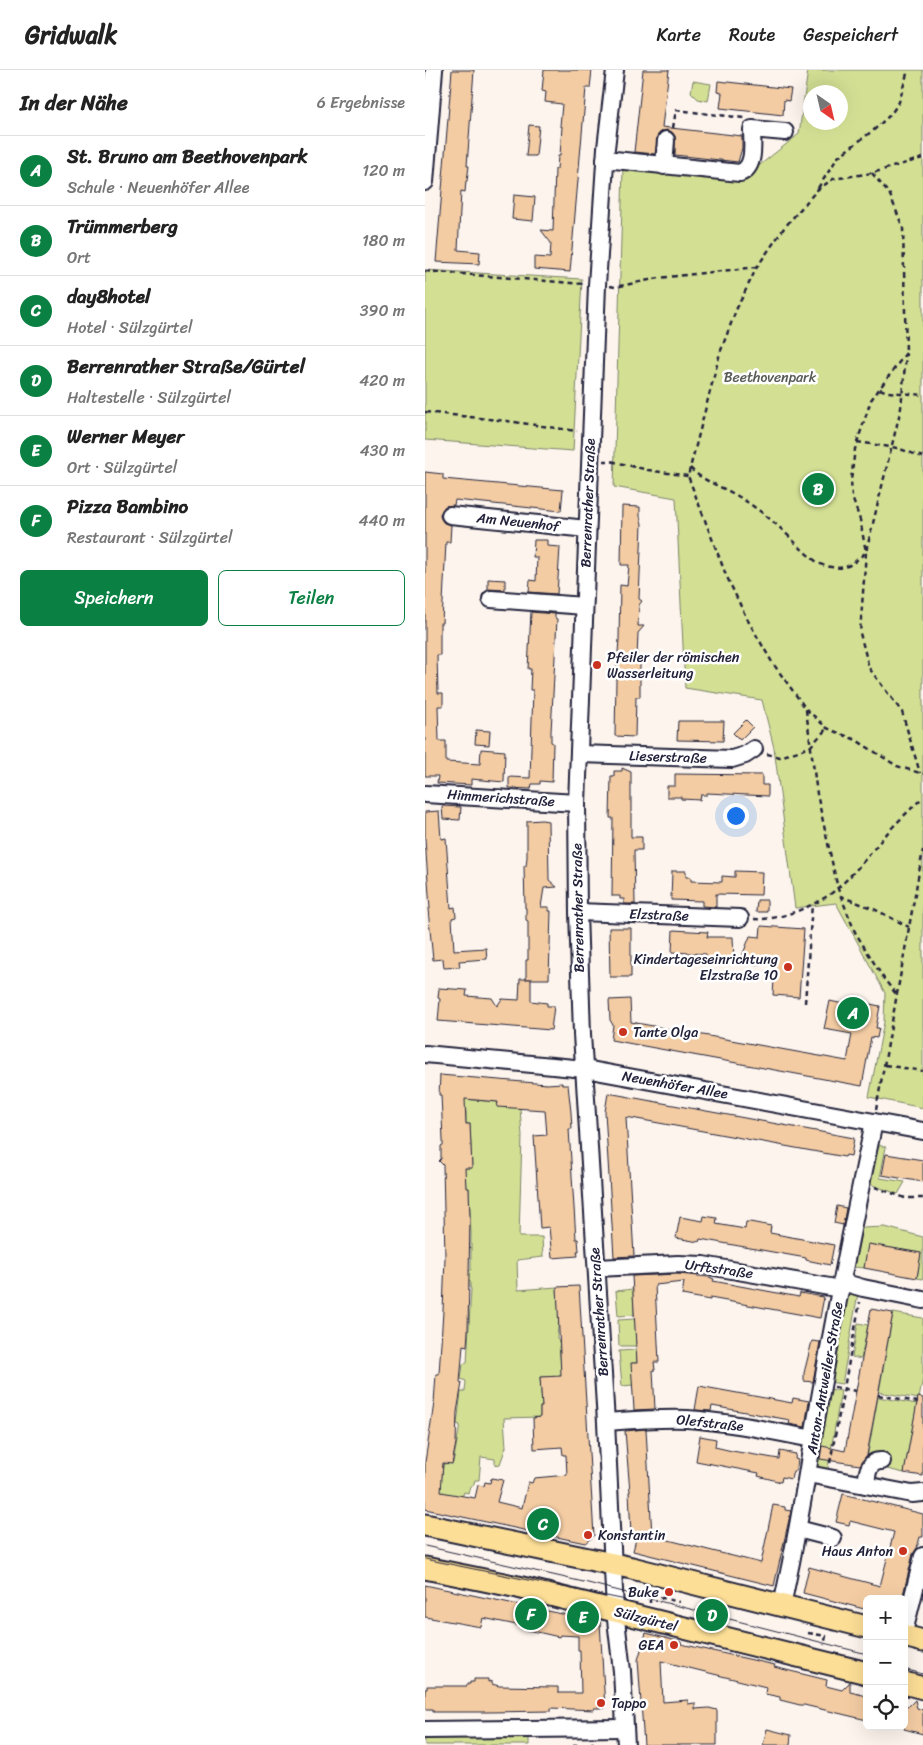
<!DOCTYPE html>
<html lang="de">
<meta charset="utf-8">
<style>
body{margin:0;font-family:Sriracha,sans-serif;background:#f2f2f2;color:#222}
.controls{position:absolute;right:15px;bottom:15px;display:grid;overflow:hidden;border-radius:8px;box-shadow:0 5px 20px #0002}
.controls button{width:45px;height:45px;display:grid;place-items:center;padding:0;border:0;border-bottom:1px solid #e0e0e0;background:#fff;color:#222;font:25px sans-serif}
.compass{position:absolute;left:378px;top:15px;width:45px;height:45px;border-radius:50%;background:#fff;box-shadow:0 5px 20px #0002;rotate:146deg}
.you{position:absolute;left:310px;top:745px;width:18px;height:18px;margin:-12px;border:4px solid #fff;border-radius:50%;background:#1a73e8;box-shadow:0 0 0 8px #1a73e833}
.badge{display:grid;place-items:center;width:32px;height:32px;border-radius:50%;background:#0b8043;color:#fff;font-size:16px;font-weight:700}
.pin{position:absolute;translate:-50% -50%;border:2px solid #fff;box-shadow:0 1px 5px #0006}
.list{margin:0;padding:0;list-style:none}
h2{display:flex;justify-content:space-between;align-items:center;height:65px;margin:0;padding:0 20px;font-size:21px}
h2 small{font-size:16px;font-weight:400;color:#767676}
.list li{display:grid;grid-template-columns:32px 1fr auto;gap:15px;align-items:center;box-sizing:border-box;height:70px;padding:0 20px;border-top:1px solid #e0e0e0}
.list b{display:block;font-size:19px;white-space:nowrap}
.list p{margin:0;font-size:16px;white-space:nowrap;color:#767676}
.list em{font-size:16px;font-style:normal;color:#767676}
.actions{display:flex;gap:10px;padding:15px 20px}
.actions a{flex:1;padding:11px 0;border:1px solid #0b8043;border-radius:8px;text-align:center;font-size:18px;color:#0b8043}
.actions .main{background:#0b8043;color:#fff}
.icon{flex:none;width:28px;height:28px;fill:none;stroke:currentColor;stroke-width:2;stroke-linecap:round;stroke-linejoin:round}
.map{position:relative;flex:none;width:498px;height:1675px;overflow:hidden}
header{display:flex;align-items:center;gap:30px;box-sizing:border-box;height:70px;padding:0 25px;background:#fff;border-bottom:1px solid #e0e0e0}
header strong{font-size:24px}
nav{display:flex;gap:28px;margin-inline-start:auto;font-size:18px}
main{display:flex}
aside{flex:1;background:#fff}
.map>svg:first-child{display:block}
.green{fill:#d3e094;stroke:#7a8168;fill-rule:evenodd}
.building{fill:#f3cca3;stroke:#22223b}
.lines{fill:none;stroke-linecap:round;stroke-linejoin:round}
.minor-casing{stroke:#22223b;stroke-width:20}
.major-casing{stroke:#22223b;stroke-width:25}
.path{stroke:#22223b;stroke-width:2.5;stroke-dasharray:5 4;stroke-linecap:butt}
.minor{stroke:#fff;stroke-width:16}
.major{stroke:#fcde96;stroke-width:21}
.tram{stroke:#22223b;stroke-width:1}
.poi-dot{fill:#c8321e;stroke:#fff;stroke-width:2}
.labels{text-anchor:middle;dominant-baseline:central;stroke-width:5;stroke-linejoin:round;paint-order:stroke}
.park-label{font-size:14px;fill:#575b56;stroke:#fff}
.street-label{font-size:14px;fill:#22223b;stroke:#fff}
.poi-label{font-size:14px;fill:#22223b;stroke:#fff;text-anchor:start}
</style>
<header>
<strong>Gridwalk</strong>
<nav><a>Karte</a><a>Route</a><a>Gespeichert</a></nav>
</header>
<main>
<aside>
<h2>In der Nähe<small>6 Ergebnisse</small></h2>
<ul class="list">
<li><span class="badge">A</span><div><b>St. Bruno am Beethovenpark</b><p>Schule · Neuenhöfer Allee</p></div><em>120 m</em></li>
<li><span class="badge">B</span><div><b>Trümmerberg</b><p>Ort</p></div><em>180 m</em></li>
<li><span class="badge">C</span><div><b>day8hotel</b><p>Hotel · Sülzgürtel</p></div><em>390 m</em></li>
<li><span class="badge">D</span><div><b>Berrenrather Straße/Gürtel</b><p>Haltestelle · Sülzgürtel</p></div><em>420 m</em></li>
<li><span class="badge">E</span><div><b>Werner Meyer</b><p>Ort · Sülzgürtel</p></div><em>430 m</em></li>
<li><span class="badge">F</span><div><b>Pizza Bambino</b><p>Restaurant · Sülzgürtel</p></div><em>440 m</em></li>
</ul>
<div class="actions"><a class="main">Speichern</a><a>Teilen</a></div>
</aside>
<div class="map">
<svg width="498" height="1675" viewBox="0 0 498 1675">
<rect width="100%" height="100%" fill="#fdf5ed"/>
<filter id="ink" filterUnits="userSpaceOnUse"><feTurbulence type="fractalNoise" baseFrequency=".02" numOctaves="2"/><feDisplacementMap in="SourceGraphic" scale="10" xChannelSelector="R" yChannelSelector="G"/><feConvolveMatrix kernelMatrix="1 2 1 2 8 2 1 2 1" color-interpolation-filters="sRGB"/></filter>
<g filter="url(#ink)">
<g class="green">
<path d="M383,0H498V1038L444,1027L459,952L460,923L411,833L370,838L349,678L337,630L260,618L251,428L189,417L198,98L316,110L374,64ZM386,22H416V52H386Z"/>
<path d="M268,11L286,14L283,31L273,29L266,22Z"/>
<path d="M0,200L157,209L148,381L0,370Z"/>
<path d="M37,1027L48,1030L73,1032L72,1036L95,1038L97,1066L94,1167H117L118,1187L92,1190L93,1220L132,1217L134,1247L132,1268L136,1276H134L137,1306L115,1307L117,1337H115V1347L79,1348L81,1377L75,1394L70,1395V1389L56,1387L54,1410H50L48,1416H45L43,1423L39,1422L37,1427L12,1421L17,1406L18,1394L28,1393L35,1355L32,1354L36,1322H40L41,1311L36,1309L38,1294L42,1293L46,1219L45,1217V1211L43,1212V1201L46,1200V1165L44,1118H41L39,1098H47L45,1054H41V1042Z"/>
<path d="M452,1075L461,1077L455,1108L480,1112L473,1124L444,1114Z"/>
<path d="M460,1157L498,1167V1209L492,1208L496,1183L444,1174L439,1198L429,1197L437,1158Z"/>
<path d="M208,1219L209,1245L193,1246L191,1221Z"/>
<path d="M429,1222L433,1223L417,1314L404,1312L419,1229L423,1224Z"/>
<path d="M468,1243L498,1248V1307L494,1329L454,1322Z"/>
<path d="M210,1249L211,1276H194L193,1250Z"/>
<path d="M433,1253L443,1255L436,1289L427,1287Z"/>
<path d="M211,1280L212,1293H207L208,1315L197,1316L194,1281Z"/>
<path d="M404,1319L416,1321L402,1404L387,1401Z"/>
<path d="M453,1327L492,1334L479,1403L441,1394Z"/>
<path d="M104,1666V1675H0V1668Z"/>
</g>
<g class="building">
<path d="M27,0H49L42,96H44L42,111H41L40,122L36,121L33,180L55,182L54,194L11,192Z"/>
<path d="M119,0H167L165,18H161L145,202L109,199V187L125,188L126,173L116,160L128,161L130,99H132L133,86H135L137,56H135L137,34L120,32L121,22L117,21Z"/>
<path d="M218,0H244L237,57L317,66V78L313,92L250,85V66L247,62L242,60L237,61L233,65L230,84L209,82Z"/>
<path d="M293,11L366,19L364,31L359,30L358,45L295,38L297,23L292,22Z"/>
<path d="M104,55L114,56L111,86H101Z"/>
<path d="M89,125L110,127L108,151L87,149Z"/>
<path d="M0,402L18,404V409L138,420L136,441L30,430L29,435L20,436L15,444L16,449L19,453L26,455L25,472H21L17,553H15V585H12L13,623H18V636H13L14,671H21V692L55,694L56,679L80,681L79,712L46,709V715L12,713L13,706H0Z"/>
<path d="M197,436L215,437V446L217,454L214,529L217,531L214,535L213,556H219L213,563L212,588H215V627H211L210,667L190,666L191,609L194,569L195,515L202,516L204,495H196Z"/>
<path d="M109,470H122V476L135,477L132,524L104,522L105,510L111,511L112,487H108Z"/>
<path d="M63,509L80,510V520L63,519Z"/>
<path d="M106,542L130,544V548L132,549L126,662V672L128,673L127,712L115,711V714H107L106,719L84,718V707L105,708L108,620H105L106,599H103Z"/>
<path d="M321,650L328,657L315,670L308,663Z"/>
<path d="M253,651H299L298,671L252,670Z"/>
<path d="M51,660L65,661L64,675L50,674Z"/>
<path d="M197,698L206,702V767H217V780H209L210,834H199V829H195V826H187L188,748H185L186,706H189V701H197Z"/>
<path d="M250,704L337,705V715H343V726L282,723V725H276L275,730L256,729V727H242V716H250Z"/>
<path d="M17,736L36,737L35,750L18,749Z"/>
<path d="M14,741L16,769L21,768L26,838L30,837L31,847L27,848L29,880L61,878L62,889L34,891L35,897L19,898L18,889L8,890L3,839H5L0,769V742Z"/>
<path d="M117,750L123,751L124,810L132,817L119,818L116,837H124V841H126L124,909H101V890H103V851L101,850V838H100L99,796H101L102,787V751Z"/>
<path d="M247,801H261V807H266V811L297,812V806L310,807V801L337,802L336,825L291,824V837L277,836V831L246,830Z"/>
<path d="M332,830H342V842H331Z"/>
<path d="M336,856L379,859L374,927L348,925L350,894H314L325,866L335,867Z"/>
<path d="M184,858H206V907H185Z"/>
<path d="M248,860L283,862L282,867H308L309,891L289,890V888H281V884L247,882Z"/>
<path d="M95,909H106V931L122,933V936H129L126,960L13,951L15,929L13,928L14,918L42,920L41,926L67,928L72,936L77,929L94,930Z"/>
<path d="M205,929L206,952L422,991L427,964L399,959L405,931L427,936L429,931L455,936L451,958H454L452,968L446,967L437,1016L186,970L188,955L185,950L184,930Z"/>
<path d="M15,1005L122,1014L137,1013V1015H143L146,1042L147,1059H144L151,1169H153L154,1181H152L153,1186L127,1188L124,1157L115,1158L109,1066L122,1065L120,1040L72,1037L73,1032L40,1029L41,1054H45L47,1098H40L41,1118H44L45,1148L43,1262L42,1276L38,1275L35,1313H37L32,1342L31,1373L27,1394L18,1393L16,1422L50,1428L53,1415L59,1416L60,1412L65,1413L66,1408L78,1410L72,1432L97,1438L103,1412L107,1413L109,1408L142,1405L141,1385H138L137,1377L109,1379L108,1348L115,1347V1337H117L115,1307L136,1306L132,1217L154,1216L169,1466L160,1473L0,1439V1392L9,1333L11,1304H14L18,1241L20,1187L18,1095L14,1091L16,1089V1076L18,1075V1070L16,1025H14Z"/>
<path d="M183,1023L429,1068L426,1086L421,1085L420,1087L201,1047L209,1186L189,1187L180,1042Z"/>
<path d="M461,1084L498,1090V1112L457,1105Z"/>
<path d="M412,1136L421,1138L418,1155L409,1153Z"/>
<path d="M279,1146L292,1148L291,1154L320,1159L321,1152H325L346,1156L345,1163L409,1175L405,1195L381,1190V1188L303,1174L275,1169L274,1172L251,1168L255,1147L278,1151Z"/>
<path d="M443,1174L496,1183L492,1208L439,1198Z"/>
<path d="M253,1204L284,1207L289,1209L288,1211L374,1227L375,1223L399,1227L395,1248L285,1228V1230L257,1225L259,1212L230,1215L234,1292H229L230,1300H228L230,1339L209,1340L206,1293H212L207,1206Z"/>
<path d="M446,1239L468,1243L442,1385L435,1395L395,1389L397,1376L420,1381Z"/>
<path d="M387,1271L395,1272L388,1312L379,1311V1303Z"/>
<path d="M274,1316L367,1333L368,1328L384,1331L380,1357L364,1354L365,1350L287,1336L286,1341L270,1340Z"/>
<path d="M493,1327L498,1328V1406L479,1403Z"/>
<path d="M221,1359L227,1466L336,1493L348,1435L360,1437V1440L366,1441L349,1516L208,1481L212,1465H206L204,1422H205L200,1361Z"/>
<path d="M275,1366L291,1369L290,1377L307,1381L354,1389L355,1381L371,1384L370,1389L373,1390L371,1401H368L366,1409L357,1407L356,1412L333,1406L334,1403L271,1391Z"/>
<path d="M418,1424L498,1444V1467H495L492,1478L488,1484L477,1529H442L439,1539L378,1523L384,1497L455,1516L469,1462L425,1451L424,1455L411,1452Z"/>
<path d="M0,1515L175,1552L180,1638H169V1640L126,1638V1641L64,1642H8V1639H0V1619H2V1616H42V1614H45V1612H49V1609H63V1612L67,1611V1614L74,1616L129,1617H133V1623H156L155,1580H153V1566L135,1565L134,1567L95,1558L96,1556L58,1548L56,1557L0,1547Z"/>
<path d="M221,1563L256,1572V1574L350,1595L349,1597L402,1610L401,1616L417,1620L425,1612V1622L442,1626V1650L379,1635H375L355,1630V1627L340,1624L341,1617L236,1591L238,1632L263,1630V1634L270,1633V1639L284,1638L292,1640V1675H219L213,1590Z"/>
<path d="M490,1630L492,1638L498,1640V1664L479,1659V1635L484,1636Z"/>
<path d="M342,1659L366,1665L365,1675H338Z"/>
</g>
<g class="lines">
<g class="minor-casing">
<g id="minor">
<path d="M190,0L181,78L172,215L152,733L153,842L157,964L181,1352L190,1541L197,1601L201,1675"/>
<path d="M180,89L315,103C331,97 327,73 327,59L360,62"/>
<path d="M239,96L241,70"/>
<path d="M0,112L9,0"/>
<path d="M25,445L162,459"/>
<path d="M66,529L159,536"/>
<path d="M155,684L307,689L320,685L329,679"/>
<path d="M0,724L152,733"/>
<path d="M153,842L315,848"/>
<path d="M0,984L160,999L498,1061"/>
<path d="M172,1198L253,1194L278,1195L416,1219"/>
<path d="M417,1212L438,1218L498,1230"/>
<path d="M181,1352C208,1350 235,1348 262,1349C305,1352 346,1361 388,1369"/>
<path d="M383,1404L487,1424L498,1423"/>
<path d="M441,1415C442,1404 443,1390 457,1391"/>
<path d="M373,1459L408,1468"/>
<path d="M357,1536C369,1480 379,1425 388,1368C406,1262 427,1157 449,1052"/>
<path d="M479,1562L498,1486"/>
<path d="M0,1660L200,1658"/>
</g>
</g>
<g class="major-casing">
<g id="major">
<path d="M0,1455L207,1498L442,1557"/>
<path d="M0,1498L93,1517L442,1603"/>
<path d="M479,1566L498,1571"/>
<path d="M479,1613L498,1618"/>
</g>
</g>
<g class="path">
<path d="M248,58L251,40L319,48"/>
<path d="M498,88L447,103L408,109L392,120L359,158L332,197L311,240L295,283L263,406L301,505L322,549L347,592L381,639L402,658L431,670L472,696L498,704"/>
<path d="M447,103L465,125L478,158L481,283L446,330L430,379L426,410L427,427L435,450L441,482L435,563L444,598L477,642L495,703"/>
<path d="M393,118L413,87L450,59L466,44L474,32L483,0"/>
<path d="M0,201L159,214"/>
<path d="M185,216L190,217L234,208L332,197"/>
<path d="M455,319L462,322L498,325"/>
<path d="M0,342L82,351L152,361"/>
<path d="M432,372L472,378L498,387"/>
<path d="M178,391H186L223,400L263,406"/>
<path d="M265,398C278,411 295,416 311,425C326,434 341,445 354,457C366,467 387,493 401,496C422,501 426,495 441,482L476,338L481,284"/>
<path d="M381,640L392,724L413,819L430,862L459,909L471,924"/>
<path d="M342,684L355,687L385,677L402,658"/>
<path d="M415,826L449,839L484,857"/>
<path d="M329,849C355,851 396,834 414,817C433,800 448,779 465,760C476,748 487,738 498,727"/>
<path d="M380,933L387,834"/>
<path d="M460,995L498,1001"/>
<path d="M451,1040L498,780"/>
<path d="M450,1117L480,1128H498"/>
<path d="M409,1317L431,1321"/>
<path d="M453,1325L493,1332"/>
<path d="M405,1393L435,1232"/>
<path d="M220,1519L225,1525L254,1532"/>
<path d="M225,1533V1525"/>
<path d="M383,1563L401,1566L399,1575"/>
<path d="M148,1675H167L168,1672"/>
</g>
<use href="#minor" class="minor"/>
<use href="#major" class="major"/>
<g class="tram">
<path d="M0,1476L163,1513L442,1584"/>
<path d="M0,1489L201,1530"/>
<path d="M479,1599L498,1604"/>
</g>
</g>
</g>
<g class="poi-dot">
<circle cx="172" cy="595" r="5"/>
<circle cx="363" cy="897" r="5"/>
<circle cx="198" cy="962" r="5"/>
<circle cx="163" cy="1465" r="5"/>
<circle cx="478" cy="1481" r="5"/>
<circle cx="244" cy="1522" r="5"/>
<circle cx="249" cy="1575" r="5"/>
<circle cx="176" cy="1633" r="5"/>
</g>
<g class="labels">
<g class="park-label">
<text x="345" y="307">Beethovenpark</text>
</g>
<g class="street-label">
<text transform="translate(163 433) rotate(-88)">Berrenrather Straße</text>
<text transform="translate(93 452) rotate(6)">Am Neuenhof</text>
<text transform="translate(243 687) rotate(2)">Lieserstraße</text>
<text transform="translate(76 728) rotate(4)">Himmerichstraße</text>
<text transform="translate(153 838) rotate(-91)">Berrenrather Straße</text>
<text transform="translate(234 845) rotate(2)">Elzstraße</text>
<text transform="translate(250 1015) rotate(10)">Neuenhöfer Allee</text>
<text transform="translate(294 1199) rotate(8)">Urftstraße</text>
<text transform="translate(174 1242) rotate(-94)">Berrenrather Straße</text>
<text transform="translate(400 1308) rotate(-80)">Anton-Antweiler-Straße</text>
<text transform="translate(285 1353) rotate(6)">Olefstraße</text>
<text transform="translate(221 1549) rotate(14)">Sülzgürtel</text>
</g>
<g class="poi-label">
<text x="182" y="587">Pfeiler der römischen<tspan x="182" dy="16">Wasserleitung</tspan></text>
<text x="353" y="889" text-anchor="end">Kindertageseinrichtung<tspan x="353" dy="16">Elzstraße 10</tspan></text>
<text x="208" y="962">Tante Olga</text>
<text x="173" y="1465">Konstantin</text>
<text x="468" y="1481" text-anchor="end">Haus Anton</text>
<text x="234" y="1522" text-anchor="end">Buke</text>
<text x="239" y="1575" text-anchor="end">GEA</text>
<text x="186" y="1633">Tappo</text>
</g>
</g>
</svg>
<div class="controls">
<button>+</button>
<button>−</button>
<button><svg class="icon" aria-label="locate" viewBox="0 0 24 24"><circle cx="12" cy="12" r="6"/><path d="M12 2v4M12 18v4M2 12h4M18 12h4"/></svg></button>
</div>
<svg class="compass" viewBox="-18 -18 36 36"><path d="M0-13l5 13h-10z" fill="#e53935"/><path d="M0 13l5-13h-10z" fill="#767676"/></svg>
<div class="you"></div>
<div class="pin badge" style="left:428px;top:943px">A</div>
<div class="pin badge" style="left:393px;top:419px">B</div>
<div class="pin badge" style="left:118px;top:1454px">C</div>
<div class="pin badge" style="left:287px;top:1545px">D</div>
<div class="pin badge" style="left:158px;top:1547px">E</div>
<div class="pin badge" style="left:106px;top:1544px">F</div>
</div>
</main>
